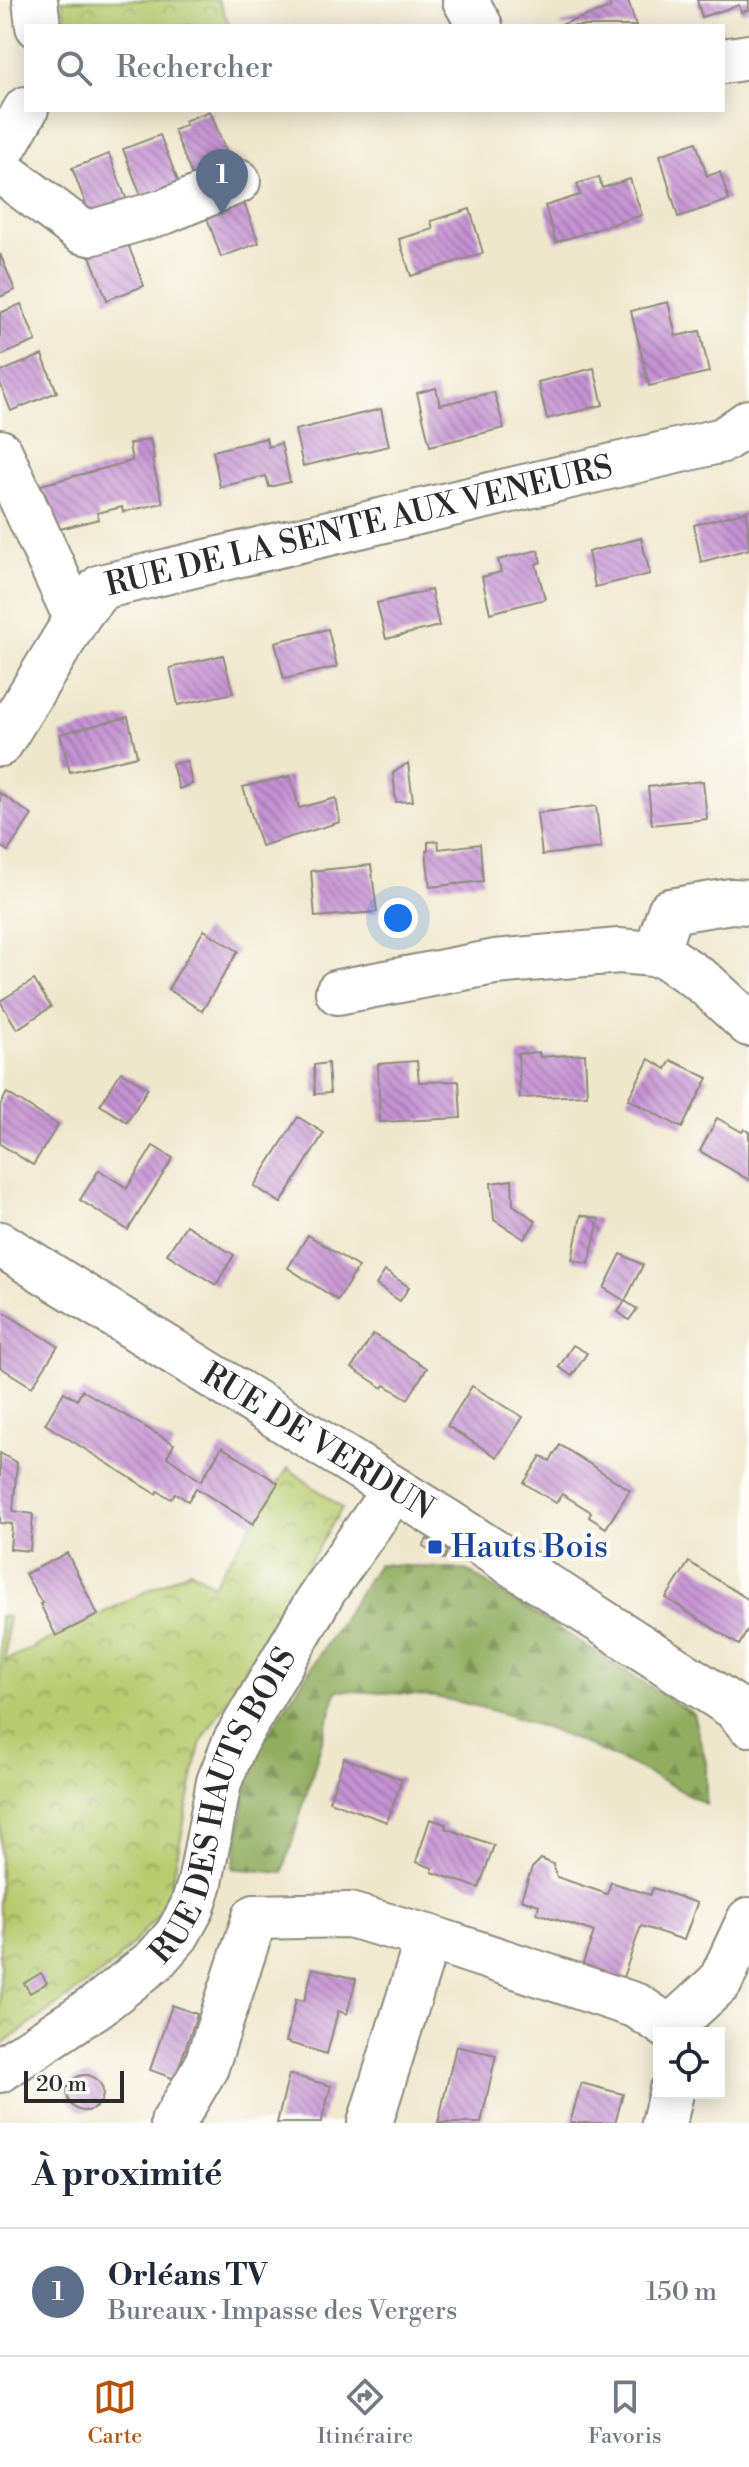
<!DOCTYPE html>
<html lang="fr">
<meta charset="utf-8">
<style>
body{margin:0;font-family:"Libre Bodoni",serif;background:#f6f6f7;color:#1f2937}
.controls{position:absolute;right:24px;bottom:24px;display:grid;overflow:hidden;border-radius:0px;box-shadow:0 4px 20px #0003}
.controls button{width:72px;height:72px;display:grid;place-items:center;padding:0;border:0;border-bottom:2px solid #e0e1e3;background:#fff;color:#1f2937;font:40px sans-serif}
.scale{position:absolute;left:24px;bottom:20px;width:100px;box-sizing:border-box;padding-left:8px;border:4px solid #2b2b2b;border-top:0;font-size:22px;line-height:28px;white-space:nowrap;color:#2b2b2b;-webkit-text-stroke:6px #fdfcf7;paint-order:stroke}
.you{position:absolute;left:398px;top:918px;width:28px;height:28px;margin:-20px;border:6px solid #fff;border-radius:50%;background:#1a73e8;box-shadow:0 0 0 12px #1a73e833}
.badge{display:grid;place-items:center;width:52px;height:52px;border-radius:50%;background:#b45309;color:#fff;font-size:26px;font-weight:700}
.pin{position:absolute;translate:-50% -66px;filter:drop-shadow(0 2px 4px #0008)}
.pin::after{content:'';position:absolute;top:42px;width:28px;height:24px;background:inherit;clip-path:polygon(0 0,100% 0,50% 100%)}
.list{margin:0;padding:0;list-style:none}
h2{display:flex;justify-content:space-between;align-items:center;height:104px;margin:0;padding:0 32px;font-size:34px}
h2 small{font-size:26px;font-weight:400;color:#747a83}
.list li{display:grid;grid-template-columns:52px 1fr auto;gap:24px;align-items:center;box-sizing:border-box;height:128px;padding:0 32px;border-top:2px solid #e0e1e3}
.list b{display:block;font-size:30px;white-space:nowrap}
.list p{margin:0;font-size:26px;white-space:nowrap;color:#747a83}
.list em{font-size:26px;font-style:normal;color:#747a83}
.icon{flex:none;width:44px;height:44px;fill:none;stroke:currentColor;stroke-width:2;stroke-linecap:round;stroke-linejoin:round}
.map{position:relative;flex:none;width:749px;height:2123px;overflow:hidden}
.search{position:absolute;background:#fff;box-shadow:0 4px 20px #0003;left:24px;right:24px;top:24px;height:88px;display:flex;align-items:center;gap:20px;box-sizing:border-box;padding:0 28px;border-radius:0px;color:#747a83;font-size:30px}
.sheet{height:232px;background:#fff}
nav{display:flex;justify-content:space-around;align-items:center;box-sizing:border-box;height:112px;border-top:2px solid #e0e1e3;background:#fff;font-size:22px;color:#747a83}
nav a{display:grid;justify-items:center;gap:4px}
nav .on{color:#b45309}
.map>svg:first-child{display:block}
.forest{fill:url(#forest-firs);stroke:#5e6c46;stroke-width:2}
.park{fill:url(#park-crowns);stroke:#717a4c;stroke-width:2}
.building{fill:url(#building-back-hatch)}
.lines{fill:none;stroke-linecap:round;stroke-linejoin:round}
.minor-casing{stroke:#8d897c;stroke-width:48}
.minor{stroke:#fff;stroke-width:44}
.transit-dot{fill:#1a4fb4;stroke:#fdfcf7;stroke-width:3}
.labels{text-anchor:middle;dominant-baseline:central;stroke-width:8;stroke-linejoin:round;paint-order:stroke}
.street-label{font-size:32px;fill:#2b2b2b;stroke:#fdfcf7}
.transit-label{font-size:32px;fill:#164399;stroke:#fdfcf7;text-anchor:start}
</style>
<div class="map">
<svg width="749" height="2123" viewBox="0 0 749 2123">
<defs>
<pattern id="forest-firs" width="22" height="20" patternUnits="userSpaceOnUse" patternTransform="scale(2)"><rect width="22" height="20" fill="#91ae60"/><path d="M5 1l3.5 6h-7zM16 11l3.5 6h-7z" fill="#778e4f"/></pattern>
<pattern id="park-crowns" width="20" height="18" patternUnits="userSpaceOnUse" patternTransform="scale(2)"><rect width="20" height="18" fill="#b7ca6d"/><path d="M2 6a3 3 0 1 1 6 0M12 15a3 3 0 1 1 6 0" fill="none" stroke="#95a45a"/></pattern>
<pattern id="building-back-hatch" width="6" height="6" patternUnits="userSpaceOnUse" patternTransform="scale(2)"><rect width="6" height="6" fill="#c491d1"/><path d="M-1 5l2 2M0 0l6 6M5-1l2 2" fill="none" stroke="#9f77aa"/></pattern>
</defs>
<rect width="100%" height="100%" fill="#fdfcf7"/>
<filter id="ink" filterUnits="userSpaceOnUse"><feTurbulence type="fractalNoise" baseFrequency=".0125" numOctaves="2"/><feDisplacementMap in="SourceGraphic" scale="16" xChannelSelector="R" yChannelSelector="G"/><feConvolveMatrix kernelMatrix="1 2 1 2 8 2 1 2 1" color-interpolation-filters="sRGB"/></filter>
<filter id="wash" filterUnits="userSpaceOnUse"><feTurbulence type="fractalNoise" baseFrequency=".006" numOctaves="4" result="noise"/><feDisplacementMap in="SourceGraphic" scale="32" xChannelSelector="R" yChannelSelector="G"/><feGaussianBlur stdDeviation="1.8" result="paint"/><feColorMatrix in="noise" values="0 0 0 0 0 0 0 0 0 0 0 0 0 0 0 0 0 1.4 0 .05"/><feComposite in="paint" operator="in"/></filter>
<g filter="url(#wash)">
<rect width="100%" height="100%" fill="#efe7cc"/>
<path class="forest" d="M378,1564L466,1570L693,1714L706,1763V1804C625,1760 532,1715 440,1698C407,1692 371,1693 337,1690L283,1873L233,1868L251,1760Z"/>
<g class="park">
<path d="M62,0H218L229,23L222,26H66Z"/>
<path d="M288,1468L342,1508L200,1744L167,1906L113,1965L0,2046V1616L8,1617L5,1661L190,1570L213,1585Z"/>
</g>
<g id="blocks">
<g class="building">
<path d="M608,0H628L636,26H557L611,8Z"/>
<path d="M697,0H749V10L741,12L739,5L702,17Z"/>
<path d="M210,111L230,162L194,181L174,130L186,125L184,121Z"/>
<path d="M160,135L180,186L159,194L157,190L141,196L123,149Z"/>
<path d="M696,142L707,176L720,172L729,200L678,217L660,155Z"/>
<path d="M109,154L129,206L90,215L72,168Z"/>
<path d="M599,177L602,188L630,179L642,215L556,242L545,206L580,195L577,184Z"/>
<path d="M241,195L259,243L221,257L204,209Z"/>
<path d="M470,209L483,253L411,276L399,239L433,229L431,221Z"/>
<path d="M126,239L144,286L107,300L89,253Z"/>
<path d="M0,254L15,290L0,297Z"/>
<path d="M668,302L676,336L700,331L709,372L649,386L631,311Z"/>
<path d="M21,304L36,341L0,356V313Z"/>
<path d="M42,355L57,392L11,411L0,383V372Z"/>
<path d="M594,368L603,405L547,419L538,382Z"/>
<path d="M436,388L440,405L494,392L504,428L430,446L417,393Z"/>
<path d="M381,409L389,446L303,466L295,430Z"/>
<path d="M266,438L268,447L281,443L290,482L269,487L266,476L220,487L213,451Z"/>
<path d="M150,439L154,459L152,460L163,503L123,512L122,507L97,513L99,519L60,529L41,485L132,461L129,444Z"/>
<path d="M747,511L749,549L701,562L694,525Z"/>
<path d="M641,538L650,574L595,587L588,552Z"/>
<path d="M538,550L541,562L536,564L545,599L490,613L482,577L501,572L498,560Z"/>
<path d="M431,590L439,626L386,639L377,603Z"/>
<path d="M328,629L337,667L284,679L275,642Z"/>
<path d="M223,655L233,693L178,705L170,668Z"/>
<path d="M128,717L137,756L70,772L60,734Z"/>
<path d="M187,761L192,784L179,789L172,764Z"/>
<path d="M408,763L413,801L396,802L393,773Z"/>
<path d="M290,776L299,808L336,798L340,822L261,846L243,787Z"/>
<path d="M703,781L707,819L652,825L648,787Z"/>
<path d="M0,793L32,815L8,851L0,846Z"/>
<path d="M596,806L601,848L542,855L537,813Z"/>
<path d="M438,841L439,849L480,844L483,881L430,887L426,851L428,850V842Z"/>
<path d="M371,865L377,912L315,917L311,871Z"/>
<path d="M204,930L238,951L202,1011L168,989Z"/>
<path d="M34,980L51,1007L17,1029L0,1001Z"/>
<path d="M539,1052L540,1057L585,1054L587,1095L520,1098L518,1054Z"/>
<path d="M649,1059L666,1069L671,1060L708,1078L682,1128L628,1099Z"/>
<path d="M417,1061L419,1082L459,1081L461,1118L380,1122L378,1064Z"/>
<path d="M328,1063L330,1093L315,1094L314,1065Z"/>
<path d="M121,1072L148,1088L127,1122L100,1105Z"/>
<path d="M7,1093L58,1125L33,1165L0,1144V1105Z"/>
<path d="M298,1117L324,1133L281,1203L254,1186Z"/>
<path d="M717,1118L742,1132L744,1129L749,1132V1180L700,1151Z"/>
<path d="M153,1146L173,1158L128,1230L80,1200L99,1170L127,1188Z"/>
<path d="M512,1180L513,1205L536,1221L524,1239L494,1220L491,1183Z"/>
<path d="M581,1215L599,1219L589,1264L572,1260Z"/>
<path d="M186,1225L234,1255L216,1285L167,1254Z"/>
<path d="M308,1235L358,1267L338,1300L288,1268Z"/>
<path d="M621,1254L643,1265L625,1301L637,1309L629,1320L618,1312L625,1301L604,1288Z"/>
<path d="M385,1271L409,1287L400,1301L376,1285Z"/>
<path d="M0,1310L58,1346L32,1387L0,1367Z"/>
<path d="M373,1334L427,1368L408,1399L385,1385L383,1388L352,1368Z"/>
<path d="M573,1345L587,1353L572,1376L559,1367Z"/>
<path d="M472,1386L523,1417L497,1457L447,1426Z"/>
<path d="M82,1390L174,1444L167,1457L201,1481L222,1447L278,1483L253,1524L196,1488L188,1501L175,1493L171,1499L158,1491L156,1494L45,1424L64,1392L77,1400Z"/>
<path d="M560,1445L630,1490L606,1528L589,1517L591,1512L562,1494L556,1503L524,1483L541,1456L550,1461Z"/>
<path d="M0,1453L17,1463L13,1511L33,1514L30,1551L10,1549L12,1524L0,1523Z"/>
<path d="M427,1539L448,1551L444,1559L423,1546Z"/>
<path d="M67,1553L98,1615L56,1636L40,1604L42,1603L25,1574Z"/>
<path d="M689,1562L749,1600V1628L739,1645L666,1598Z"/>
<path d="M344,1758L402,1779L387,1822L329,1801Z"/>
<path d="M430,1819L446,1824L445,1828L494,1845L479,1888L432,1872L433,1868L416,1862Z"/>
<path d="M541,1859L553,1864L557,1877L607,1894L611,1882L650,1895L653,1888L697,1903L684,1940L641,1926L622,1980L582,1966L594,1932L537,1913L539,1905L521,1899L532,1868Z"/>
<path d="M313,1968L356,1979L347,2014L338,2011L327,2054L286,2042L296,1999L304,2001Z"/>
<path d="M41,1973L47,1983L30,1993L24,1983Z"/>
<path d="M172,2005L197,2014L175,2079L150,2070Z"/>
<path d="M456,2046L496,2055L481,2123H438Z"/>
<path d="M289,2074L331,2086L321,2123H277Z"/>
<circle cx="85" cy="2093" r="18"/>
<path d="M581,2083L623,2094L615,2123H570Z"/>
</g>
</g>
</g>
<g filter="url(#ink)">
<use href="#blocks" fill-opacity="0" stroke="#8d897c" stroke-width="2"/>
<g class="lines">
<g class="minor-casing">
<g id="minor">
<path d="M35,0L38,26"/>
<path d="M465,0L480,26"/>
<path d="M723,61L749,57"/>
<path d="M0,154L26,109"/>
<path d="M0,170L81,231L90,233L166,211L238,181"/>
<path d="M0,452L70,605L80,613"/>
<path id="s1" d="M0,744L80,613L101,587L723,440L749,422"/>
<path d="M656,953L670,911L731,901L749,902"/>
<path d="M338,992L495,962L619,951L664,955L706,984L749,1024"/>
<path id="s2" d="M0,1244L449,1523L734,1707L749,1724"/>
<path d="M670,2028L720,1982L749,1920"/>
<path id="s3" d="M0,2070L97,2006L155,1960L177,1935L192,1908L200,1883L219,1782L235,1742L324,1590L394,1490"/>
<path d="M173,2123L206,2067L255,1917L349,1915L428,1937L637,2006L670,2028"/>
<path d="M370,2123L428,1937"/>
<path d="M664,2123L671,2093"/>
</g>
</g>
<use href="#minor" class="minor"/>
</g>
</g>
<rect class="transit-dot" x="427" y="1539" width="16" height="16" rx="4"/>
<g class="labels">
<g class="street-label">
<text stroke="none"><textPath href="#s1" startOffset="452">RUE DE LA SENTE AUX VENEURS</textPath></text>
<text stroke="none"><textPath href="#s2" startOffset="374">RUE DE VERDUN</textPath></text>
<text stroke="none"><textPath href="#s3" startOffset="362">RUE DES HAUTS BOIS</textPath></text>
</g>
<g class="transit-label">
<text x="451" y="1547">Hauts Bois</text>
</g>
</g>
</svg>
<div class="controls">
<button><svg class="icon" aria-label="locate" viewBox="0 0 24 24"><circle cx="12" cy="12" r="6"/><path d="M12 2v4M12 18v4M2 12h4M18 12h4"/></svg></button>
</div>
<div class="scale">20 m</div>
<div class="you"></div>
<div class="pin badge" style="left:222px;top:215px;background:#5c6f8a">1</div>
<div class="search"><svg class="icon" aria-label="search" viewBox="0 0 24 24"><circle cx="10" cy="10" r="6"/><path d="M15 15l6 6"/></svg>Rechercher</div>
</div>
<section class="sheet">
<h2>À proximité<small></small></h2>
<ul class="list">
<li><span class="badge" style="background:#5c6f8a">1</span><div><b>Orléans TV</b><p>Bureaux · Impasse des Vergers</p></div><em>150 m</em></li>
</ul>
</section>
<nav>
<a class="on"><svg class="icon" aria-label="map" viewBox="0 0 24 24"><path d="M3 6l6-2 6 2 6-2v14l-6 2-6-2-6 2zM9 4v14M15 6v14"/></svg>Carte</a>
<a><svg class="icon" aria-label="directions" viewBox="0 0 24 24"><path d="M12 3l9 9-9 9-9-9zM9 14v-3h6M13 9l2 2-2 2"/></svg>Itinéraire</a>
<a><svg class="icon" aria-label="saved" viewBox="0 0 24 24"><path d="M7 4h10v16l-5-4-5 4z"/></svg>Favoris</a>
</nav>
